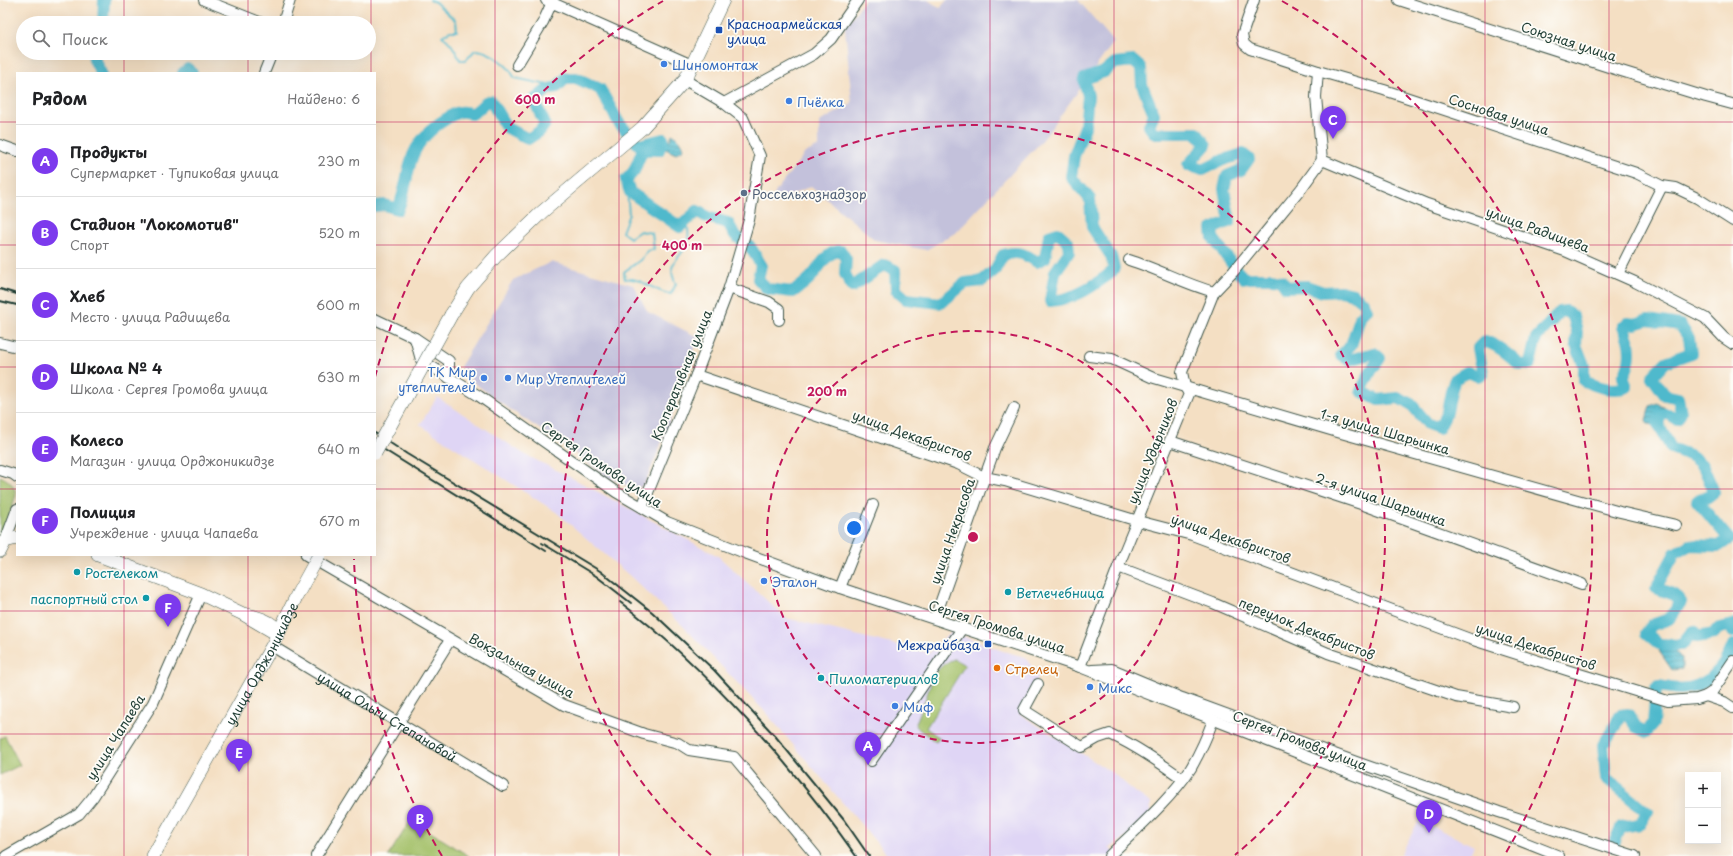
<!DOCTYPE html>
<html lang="ru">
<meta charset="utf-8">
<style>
body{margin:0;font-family:"Playpen Sans",sans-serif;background:#f6f6f6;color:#202124}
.controls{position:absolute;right:12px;bottom:12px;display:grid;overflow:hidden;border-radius:0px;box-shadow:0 4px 16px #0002}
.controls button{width:36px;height:36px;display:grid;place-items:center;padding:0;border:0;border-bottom:1px solid #e0e0e0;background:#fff;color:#202124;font:20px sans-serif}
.you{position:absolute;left:854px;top:528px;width:14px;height:14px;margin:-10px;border:3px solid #fff;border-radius:50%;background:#1a73e8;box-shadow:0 0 0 6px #1a73e833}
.badge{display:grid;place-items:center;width:26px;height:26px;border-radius:50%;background:#7c3aed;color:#fff;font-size:13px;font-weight:700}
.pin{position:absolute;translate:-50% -33px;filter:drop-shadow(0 1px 2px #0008)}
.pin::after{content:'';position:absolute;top:21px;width:14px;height:12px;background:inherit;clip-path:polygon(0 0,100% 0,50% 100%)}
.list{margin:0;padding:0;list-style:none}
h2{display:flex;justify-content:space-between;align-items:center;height:52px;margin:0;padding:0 16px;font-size:17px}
h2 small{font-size:13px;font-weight:400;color:#757577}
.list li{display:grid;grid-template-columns:26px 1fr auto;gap:12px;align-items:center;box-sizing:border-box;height:72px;padding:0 16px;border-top:1px solid #e0e0e0}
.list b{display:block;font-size:15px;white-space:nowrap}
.list p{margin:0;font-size:13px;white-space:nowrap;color:#757577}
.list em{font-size:13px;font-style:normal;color:#757577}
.icon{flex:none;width:22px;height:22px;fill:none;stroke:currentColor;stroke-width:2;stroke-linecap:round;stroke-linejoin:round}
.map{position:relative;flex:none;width:1733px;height:856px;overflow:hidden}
.search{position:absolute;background:#fff;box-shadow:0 4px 16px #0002;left:16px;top:16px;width:360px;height:44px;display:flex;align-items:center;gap:10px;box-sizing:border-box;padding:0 14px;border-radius:22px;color:#757577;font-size:15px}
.panel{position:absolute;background:#fff;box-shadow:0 4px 16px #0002;left:16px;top:72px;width:360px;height:484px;border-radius:0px}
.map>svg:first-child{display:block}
.built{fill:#dfd5f5}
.industrial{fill:#c3c1db}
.green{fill:#a3c068;stroke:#617e4e}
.water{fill:url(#water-rules);stroke:#377b80}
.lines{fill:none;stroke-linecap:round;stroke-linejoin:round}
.stream{stroke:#4fb9cc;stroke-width:2}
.river{stroke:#4fb9cc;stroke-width:12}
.minor-casing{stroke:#3f5549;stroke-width:12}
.major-casing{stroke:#3f5549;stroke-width:14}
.minor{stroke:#fff;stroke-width:10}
.major{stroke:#fff;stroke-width:13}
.rail{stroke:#1f3d34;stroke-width:2}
.major-bridge-casing{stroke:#3f5549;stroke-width:14;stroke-linecap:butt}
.major-bridge{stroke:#fff;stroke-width:13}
.grid{fill:none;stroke:#c2185b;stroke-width:1;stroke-opacity:0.55}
.ring{fill:none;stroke:#c2185b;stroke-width:2;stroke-dasharray:7 5}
.transit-dot{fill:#1a4fb4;stroke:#fdfcf7;stroke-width:1.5}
.shop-dot{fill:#3f7fe0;stroke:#fdfcf7;stroke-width:1.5}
.service-dot{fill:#5c6f8a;stroke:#fdfcf7;stroke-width:1.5}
.culture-dot{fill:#0f9aa8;stroke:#fdfcf7;stroke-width:1.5}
.food-dot{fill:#e8710a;stroke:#fdfcf7;stroke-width:1.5}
.labels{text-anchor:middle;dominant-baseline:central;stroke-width:3.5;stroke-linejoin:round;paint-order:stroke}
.transit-label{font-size:13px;fill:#164399;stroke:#fdfcf7;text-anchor:start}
.street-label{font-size:13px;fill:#1f3d34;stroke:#fdfcf7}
.shop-label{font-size:13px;fill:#366cbe;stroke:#fdfcf7;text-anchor:start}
.service-label{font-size:13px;fill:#4e5e75;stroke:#fdfcf7;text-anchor:start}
.culture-label{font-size:13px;fill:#0d838f;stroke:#fdfcf7;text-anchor:start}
.food-label{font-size:13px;fill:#c56008;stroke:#fdfcf7;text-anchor:start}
.centre{fill:#c2185b;stroke:#fdfcf7;stroke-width:2}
.ring-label{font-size:12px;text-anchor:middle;font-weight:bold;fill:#c2185b;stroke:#fdfcf7;stroke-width:3.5;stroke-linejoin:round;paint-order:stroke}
</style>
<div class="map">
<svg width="1733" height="856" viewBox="0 0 1733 856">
<defs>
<pattern id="water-rules" width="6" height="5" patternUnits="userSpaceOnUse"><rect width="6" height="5" fill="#4fb9cc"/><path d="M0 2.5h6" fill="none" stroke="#4198a6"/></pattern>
</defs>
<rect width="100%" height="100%" fill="#fdfcf7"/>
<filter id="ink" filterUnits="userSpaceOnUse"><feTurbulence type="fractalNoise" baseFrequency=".025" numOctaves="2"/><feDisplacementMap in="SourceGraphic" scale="8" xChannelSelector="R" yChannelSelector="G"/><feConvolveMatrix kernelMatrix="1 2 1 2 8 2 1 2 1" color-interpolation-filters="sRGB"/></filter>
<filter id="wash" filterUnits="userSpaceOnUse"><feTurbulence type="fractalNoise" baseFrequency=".012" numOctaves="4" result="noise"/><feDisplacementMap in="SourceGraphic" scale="16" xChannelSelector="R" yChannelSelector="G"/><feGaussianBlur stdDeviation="0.9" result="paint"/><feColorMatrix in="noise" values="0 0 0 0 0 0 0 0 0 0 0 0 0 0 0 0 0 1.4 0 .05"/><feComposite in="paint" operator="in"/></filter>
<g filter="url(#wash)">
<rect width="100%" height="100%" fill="#f4dfc3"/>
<g class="built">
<path d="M437,397L524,454L574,479L718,556L786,618L929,653L951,632L1003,651L1025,657L1039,675L1020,714L1114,774L1135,792L1151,803L1149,823L1109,848L1119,856H888L767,714L684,627L631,577L556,512L420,425Z"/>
<path d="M1419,820L1474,846L1469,856H1400Z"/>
</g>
<g class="industrial">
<path d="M865,0H928L940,8L947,0H1078L1114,42L1041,142L955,233L926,250L875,240L811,186L770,205L776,191L805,153L819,146V122L852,104L845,27Z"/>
<path d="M551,262L633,285L648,312L698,337L668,427L645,483L637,490L607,477L571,450L511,410L473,382L460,367L513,280Z"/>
</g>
<g class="green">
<path d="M0,476C10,481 14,484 16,495L0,544Z"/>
<path d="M954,659L965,665L926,728L940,738L936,742L915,726C918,717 922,709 925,700C933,680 931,669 954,659Z"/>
<path d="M5,736L20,765L0,775V738Z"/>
<path d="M411,820L469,856H388Z"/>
</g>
<g class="water">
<path d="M672,134C678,137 683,143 684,149L676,154L659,146L660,142L665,138L670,140Z"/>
<path d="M1657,403L1668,410L1665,416L1661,414L1655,425L1648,424L1646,420L1650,406Z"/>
<path d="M1669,644L1682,659V669L1672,670L1659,651Z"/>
</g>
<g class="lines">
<g class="stream">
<path d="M430,0L435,2L456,21L457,31H450L442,36C451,41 456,51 460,60H466L475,50C488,50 499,59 508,68C511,70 512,75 515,78L557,87"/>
<path d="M626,180L629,214L622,232L630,238L640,231L652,233L654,249L647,251C642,262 633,264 624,272L625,279C642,277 654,292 671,294L676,284C665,262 679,261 687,244C690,237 688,228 687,222"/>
</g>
<g class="river">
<path d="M103,23L104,0"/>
<path d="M96,53L94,59L101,73"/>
<path d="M183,73L188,69L192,73"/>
<path d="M375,206L384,205L398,209C405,193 406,177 411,161C416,143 431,128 446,119C455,113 461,109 472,114L480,108L486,102L491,101L506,127L528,139L540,131L545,124L534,100L548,89L557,87L566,78H576L600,89L619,123L639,145L663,139L659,150L643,149L634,171L626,180L630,192L680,227L697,211L707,217L728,223L735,235L751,248L761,265L758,279L767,289L793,292C800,287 807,282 813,275C821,265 827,251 841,251L846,259L845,274L852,287L884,265L895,270L896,290L906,299L941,303L965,283L982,281L995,270L1003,255C1018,251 1024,253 1037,262L1045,258L1049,236L1058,233L1068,242L1069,252L1055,272L1050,301C1075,300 1091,287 1111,273L1114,268L1111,256L1092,227L1090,199L1071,177L1074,156L1085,127L1088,96L1084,79L1104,72L1115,63L1133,61L1141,68L1142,85L1154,114L1149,126L1154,133H1197L1206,145L1188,165L1203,170L1223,160L1243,154L1249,159L1241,170L1227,176L1224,189L1230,221L1212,229L1213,238L1238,272L1244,278H1272L1281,280L1286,287L1306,286L1323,292L1341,291L1353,294L1363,302L1367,310L1361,315L1351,345L1341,355L1349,360L1374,353L1380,358L1371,371L1361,391L1378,400L1398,398L1411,404L1428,424L1439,428L1447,412L1451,391L1455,379L1467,372L1478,376L1483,374L1478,348L1485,341C1499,346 1509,355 1520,365L1530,364L1536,338L1560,312L1566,311L1573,316L1577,332L1576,345L1584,365V381C1598,387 1612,392 1627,387L1623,377C1633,360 1632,344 1623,327L1627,323L1635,324L1648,320L1680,325L1689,338L1691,353L1666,362L1652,377L1665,395L1678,398L1681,412L1677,419L1668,414H1661L1658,424L1671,448L1692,456L1703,466L1714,492L1708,497L1697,501L1729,539L1719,546L1690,545L1675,553L1656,588L1675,595L1681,602L1669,619L1652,625L1646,633L1659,644L1682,645L1693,631L1697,637L1714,634L1717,629L1732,625L1733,632"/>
<path d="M1613,846L1621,827L1640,824L1647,812L1606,778L1603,745L1615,726L1620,715L1628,714L1636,727L1646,732L1653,724L1656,688L1659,686C1666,687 1674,689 1681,689C1707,687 1724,669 1733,645"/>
</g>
</g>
</g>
<g filter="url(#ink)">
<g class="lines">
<g class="minor-casing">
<g id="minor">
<path d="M204,0L262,23"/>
<path d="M546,0L692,65"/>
<path d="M1254,0L1242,35L1244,44L1250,49L1318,71L1384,90L1636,173L1662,186L1676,188L1697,198L1733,221"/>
<path d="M1399,0L1618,70L1706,97L1732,104"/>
<path d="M283,23L290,0"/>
<path d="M517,65L543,22L553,0"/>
<path d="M1318,71L1316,97L1322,160"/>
<path d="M264,73L272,53"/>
<path d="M724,103L814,54L831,39L858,0"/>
<path d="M0,145L17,151"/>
<path d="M1322,160L1427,204L1565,251L1635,282L1705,318L1724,338L1733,344"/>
<path d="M1129,260C1158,269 1185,284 1214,292"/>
<path d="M1618,274L1662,186"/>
<path d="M729,288L769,302L779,309V320"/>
<path d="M375,319L415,338L449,361V378"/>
<path d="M415,338L421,360L479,396L616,492L667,522L745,553L840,588L1080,667L1559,856"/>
<path d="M0,343L17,347"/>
<path d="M1089,356L1112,359L1151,377L1334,431L1620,512L1676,525"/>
<path d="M696,375L958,464L984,477L1005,481L1138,521L1192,535L1470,639L1573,672L1668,701L1697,699L1706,696L1724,702L1733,708"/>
<path d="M1170,441L1361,504L1582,584"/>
<path d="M0,470L13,474L17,477"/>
<path d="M642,507L696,375L729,288L749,220L760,156L743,118L724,103L685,80"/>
<path d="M5,541L17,509"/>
<path d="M306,555L564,705L644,734L678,743L689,750L734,757L816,856"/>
<path d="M1118,567L1213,603L1328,653L1456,697L1513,707"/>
<path d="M840,588L873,505"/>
<path d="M935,618L995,448L1014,408"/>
<path id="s1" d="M272,646L503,786"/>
<path d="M1080,667L1118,567L1189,394L1185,387L1182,372L1214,292L1233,272L1301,189L1322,160"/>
<path d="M1092,670L1112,669L1182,698L1356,762L1499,812L1635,856"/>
<path d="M1038,684L1024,710L1082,747L1098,738L1110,734C1136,746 1159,762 1183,779"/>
<path d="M1706,696L1712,692L1733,661"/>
<path d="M871,761L963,627"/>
<path d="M6,856L79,814L93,797L153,703L201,594"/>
<path d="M316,856L450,640"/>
<path d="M1109,856C1135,831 1172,798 1191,768C1200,752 1207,737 1213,720"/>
</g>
</g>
<g class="major-casing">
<g id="major">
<path d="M451,315L468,288L496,256L542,212L642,128L685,80L723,0"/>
<path d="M0,551L5,541L17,538"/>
<path d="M98,555L201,594L243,614L272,631L279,632C271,620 256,617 243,614"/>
<path id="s2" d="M153,856L272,646L297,595"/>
</g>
</g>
<use href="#minor" class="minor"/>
<use href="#major" class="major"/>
<g class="rail">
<path d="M0,289L17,294"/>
<path d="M0,301L17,305"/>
<path d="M375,433L407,454L600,571L652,612L714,670L776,737L844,820L869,856"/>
<path d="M375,444L546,551"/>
<path d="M542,543L596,576L631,603"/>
<path d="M620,602C709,670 792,765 856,856"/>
</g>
<g class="major-bridge-casing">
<g id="major-bridge">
<path d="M375,453L451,315"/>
<path d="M297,595L319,555"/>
</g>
</g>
<use href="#major-bridge" class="major-bridge"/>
</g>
</g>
<path class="grid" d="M124,0V23M248,0V23M371,0V73M495,0V856M619,0V856M743,0V856M866,0V856M990,0V856M1114,0V856M1238,0V856M1362,0V856M1485,0V856M1609,0V856M124,53V73M248,53V73M0,122H17M375,122H1733M0,245H17M375,245H1733M0,367H17M375,367H1733M0,489H17M375,489H1733M124,555V856M248,555V856M371,555V856M0,611H1733M0,734H1733"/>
<g class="ring">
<circle cx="973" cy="537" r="206"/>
<path d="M711 855A412 412 0 1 1 1235 855"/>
<path d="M442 856A619 619 0 0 1 354 559M375 377A619 619 0 0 1 663 1M1282 1A619 619 0 0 1 1504 856"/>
</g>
<g class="transit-dot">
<rect x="715" y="26" width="8" height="8" rx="2"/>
<rect x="984" y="640" width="8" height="8" rx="2"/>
</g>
<g class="shop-dot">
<circle cx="664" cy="64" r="4"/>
<circle cx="789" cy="101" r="4"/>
<circle cx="484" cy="378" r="4"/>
<circle cx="508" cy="378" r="4"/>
<circle cx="764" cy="581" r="4"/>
<circle cx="1090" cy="687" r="4"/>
<circle cx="895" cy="706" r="4"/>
</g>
<circle class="service-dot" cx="744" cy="193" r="4"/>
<g class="culture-dot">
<circle cx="77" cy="572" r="4"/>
<circle cx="1008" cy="592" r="4"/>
<circle cx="146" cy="598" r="4"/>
<circle cx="821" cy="678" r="4"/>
</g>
<circle class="food-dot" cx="997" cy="668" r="4"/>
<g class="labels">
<g class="transit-label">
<text x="727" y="23">Красноармейская<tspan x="727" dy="15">улица</tspan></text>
<text x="980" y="644" text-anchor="end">Межрайбаза</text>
</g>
<g class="street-label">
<text transform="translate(1569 41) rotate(18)">Союзная улица</text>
<text transform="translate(1499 114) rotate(18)">Сосновая улица</text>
<text transform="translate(1538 229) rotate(20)">улица Радищева</text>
<text transform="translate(681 375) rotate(-68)">Кооперативная улица</text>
<text transform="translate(1385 431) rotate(16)">1-я улица Шарьинка</text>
<text transform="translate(912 435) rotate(20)">улица Декабристов</text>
<text transform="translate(1152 451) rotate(-68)">улица Ударников</text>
<text transform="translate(602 464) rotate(34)">Сергея Громова улица</text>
<text transform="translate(1381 499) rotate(19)">2-я улица Шарьинка</text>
<text transform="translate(952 531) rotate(-71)">улица Некрасова</text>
<text transform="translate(1231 538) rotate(19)">улица Декабристов</text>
<text transform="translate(997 626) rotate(18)">Сергея Громова улица</text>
<text transform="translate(1307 628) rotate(22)">переулок Декабристов</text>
<text transform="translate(1536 646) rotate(18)">улица Декабристов</text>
<text stroke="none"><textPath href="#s2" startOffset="221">улица Орджоникидзе</textPath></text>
<text transform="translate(522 665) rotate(29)">Вокзальная улица</text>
<text stroke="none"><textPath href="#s1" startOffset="135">улица Ольги Степановой</textPath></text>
<text transform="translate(115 737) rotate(-58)">улица Чапаева</text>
<text transform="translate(1300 740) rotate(21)">Сергея Громова улица</text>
</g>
<g class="shop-label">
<text x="672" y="64">Шиномонтаж</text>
<text x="797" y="101">Пчёлка</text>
<text x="476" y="371" text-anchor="end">ТК Мир<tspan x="476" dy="15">утеплителей</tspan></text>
<text x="516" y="378">Мир Утеплителей</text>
<text x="772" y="581">Эталон</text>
<text x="1098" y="687">Микс</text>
<text x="903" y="706">Миф</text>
</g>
<g class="service-label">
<text x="752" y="193">Россельхознадзор</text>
</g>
<g class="culture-label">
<text x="85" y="572">Ростелеком</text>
<text x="1016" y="592">Ветлечебница</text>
<text x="138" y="598" text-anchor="end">паспортный стол</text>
<text x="829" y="678">Пиломатериалов</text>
</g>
<g class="food-label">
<text x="1005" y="668">Стрелец</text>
</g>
</g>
<circle cx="973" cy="537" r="6" class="centre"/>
<g class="ring-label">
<text x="535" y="104">600 m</text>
<text x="682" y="250">400 m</text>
<text x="827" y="396">200 m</text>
</g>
</svg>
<div class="controls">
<button>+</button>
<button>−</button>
</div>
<div class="you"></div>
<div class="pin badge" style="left:868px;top:765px">A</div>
<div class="pin badge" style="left:420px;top:838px">B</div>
<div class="pin badge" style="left:1333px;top:139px">C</div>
<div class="pin badge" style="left:1429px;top:833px">D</div>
<div class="pin badge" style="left:239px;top:772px">E</div>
<div class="pin badge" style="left:168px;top:627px">F</div>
<div class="search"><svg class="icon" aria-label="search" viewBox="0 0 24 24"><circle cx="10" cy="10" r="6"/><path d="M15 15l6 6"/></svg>Поиск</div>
<section class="panel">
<h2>Рядом<small>Найдено: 6</small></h2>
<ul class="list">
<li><span class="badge">A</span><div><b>Продукты</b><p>Супермаркет · Тупиковая улица</p></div><em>230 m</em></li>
<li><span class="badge">B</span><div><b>Стадион &quot;Локомотив&quot;</b><p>Спорт</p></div><em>520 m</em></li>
<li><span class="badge">C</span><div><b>Хлеб</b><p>Место · улица Радищева</p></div><em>600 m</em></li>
<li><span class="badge">D</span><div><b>Школа № 4</b><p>Школа · Сергея Громова улица</p></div><em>630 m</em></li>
<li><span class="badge">E</span><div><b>Колесо</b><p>Магазин · улица Орджоникидзе</p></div><em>640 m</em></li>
<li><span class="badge">F</span><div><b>Полиция</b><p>Учреждение · улица Чапаева</p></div><em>670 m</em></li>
</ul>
</section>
</div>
